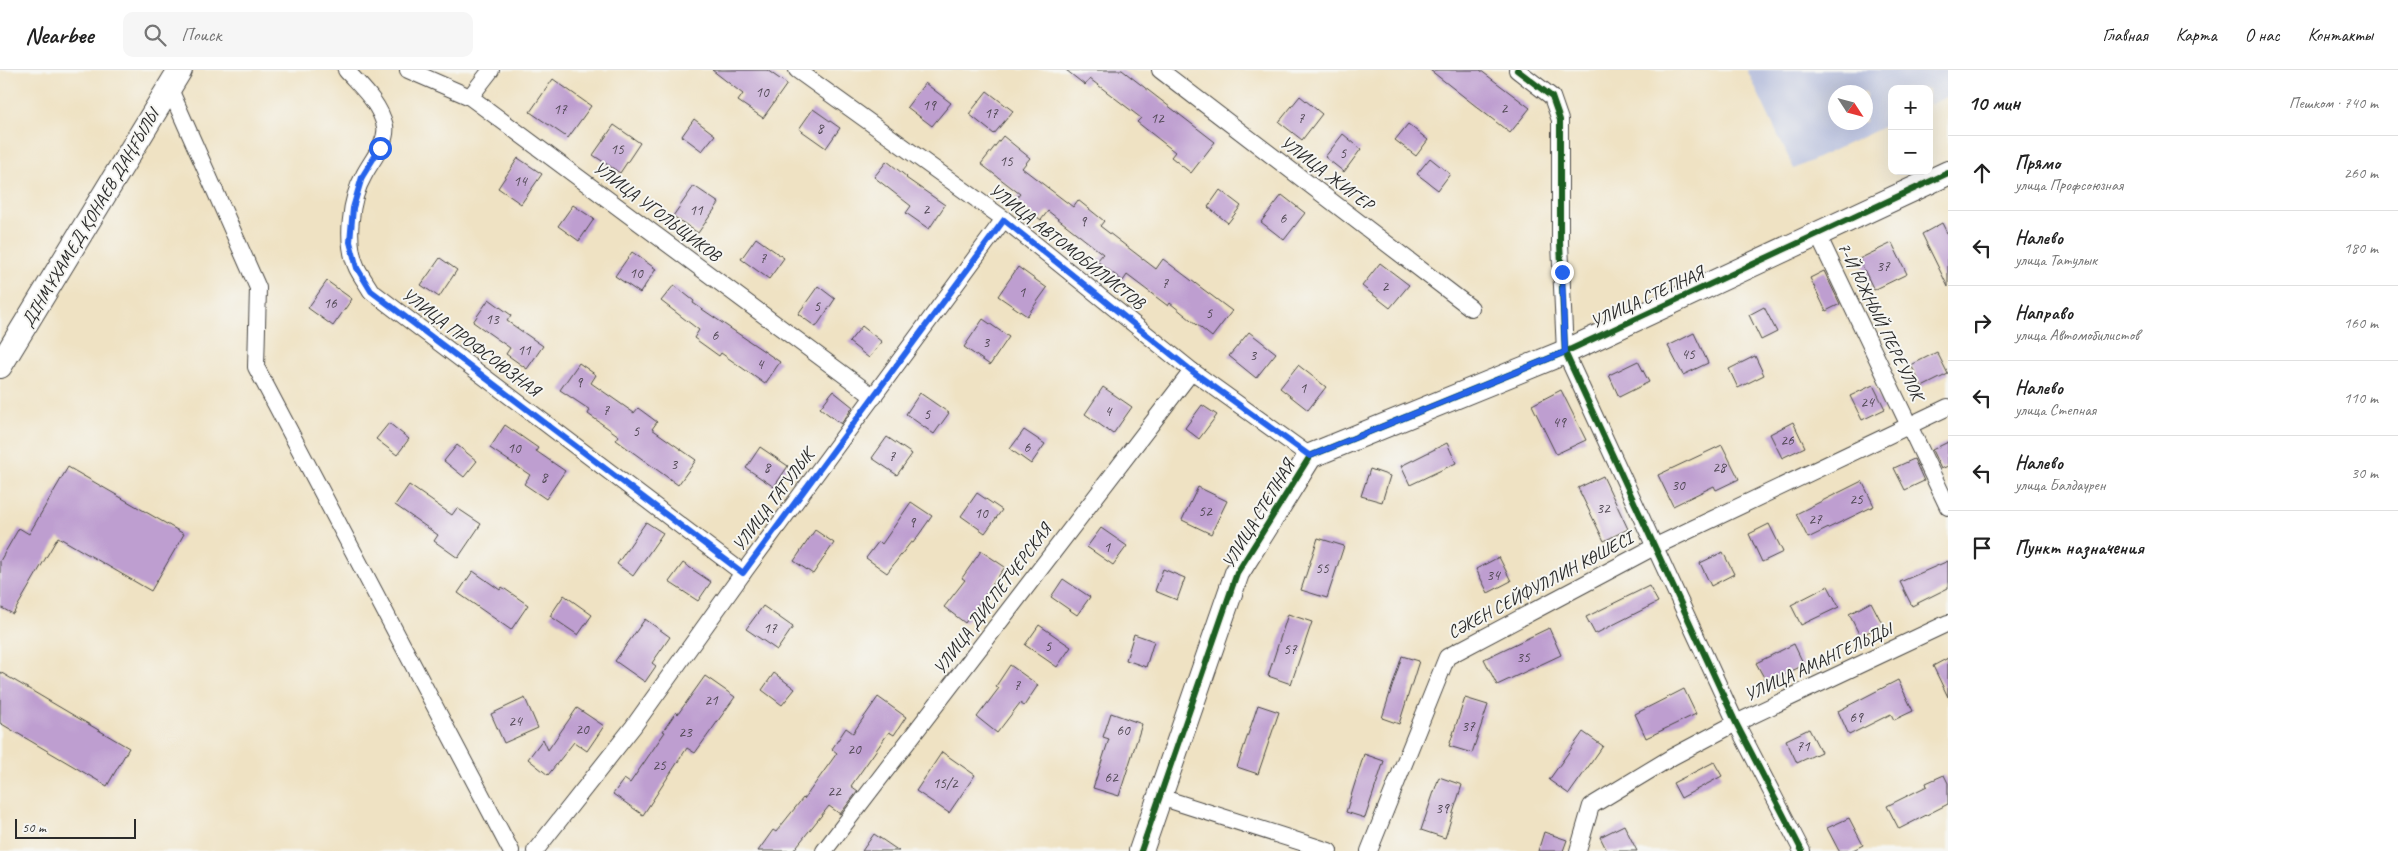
<!DOCTYPE html>
<html lang="ru">
<meta charset="utf-8">
<style>
body{margin:0;font-family:Caveat,sans-serif;background:#f6f6f6;color:#222}
.controls{position:absolute;right:15px;top:15px;display:grid;overflow:hidden;border-radius:10px;box-shadow:0 5px 20px #0002}
.controls button{width:45px;height:45px;display:grid;place-items:center;padding:0;border:0;border-bottom:1px solid #e0e0e0;background:#fff;color:#222;font:25px sans-serif}
.compass{position:absolute;left:1828px;top:15px;width:45px;height:45px;border-radius:50%;background:#fff;box-shadow:0 5px 20px #0002;rotate:126deg}
.scale{position:absolute;left:15px;bottom:12px;width:121px;box-sizing:border-box;padding-left:5px;border:2px solid #2b2b2b;border-top:0;font-size:14px;line-height:18px;white-space:nowrap;color:#2b2b2b;-webkit-text-stroke:4px #f6f6f2;paint-order:stroke}
.stop{position:absolute;width:15px;height:15px;margin:-11px;border:4px solid #2563eb;border-radius:50%;background:#fff}
.stop.end{background:#2563eb;border-color:#fff;box-shadow:0 1px 5px #0008}
.list{margin:0;padding:0;list-style:none}
h2{display:flex;justify-content:space-between;align-items:center;height:65px;margin:0;padding:0 20px;font-size:21px}
h2 small{font-size:16px;font-weight:400;color:#767676}
.list li{display:grid;grid-template-columns:32px 1fr auto;gap:15px;align-items:center;box-sizing:border-box;height:75px;padding:0 20px;border-top:1px solid #e0e0e0}
.list b{display:block;font-size:19px;white-space:nowrap}
.list p{margin:0;font-size:16px;white-space:nowrap;color:#767676}
.list em{font-size:16px;font-style:normal;color:#767676}
.icon{flex:none;width:28px;height:28px;fill:none;stroke:currentColor;stroke-width:2;stroke-linecap:round;stroke-linejoin:round}
.map{position:relative;flex:none;width:1948px;height:781px;overflow:hidden}
header{display:flex;align-items:center;gap:30px;box-sizing:border-box;height:70px;padding:0 25px;background:#fff;border-bottom:1px solid #e0e0e0}
header strong{font-size:24px}
nav{display:flex;gap:28px;margin-inline-start:auto;font-size:18px}
.search{width:350px;height:45px;background:#f6f6f6;display:flex;align-items:center;gap:12px;box-sizing:border-box;padding:0 18px;border-radius:10px;color:#767676;font-size:19px}
main{display:flex}
aside{flex:1;background:#fff}
.map>svg:first-child{display:block}
.industrial{fill:#bcc3de;fill-rule:evenodd}
.building{fill:#be9ed0}
.lines{fill:none;stroke-linecap:round;stroke-linejoin:round}
.street-casing{stroke:#484642;stroke-width:18}
.secondary-casing{stroke:#484642;stroke-width:26}
.street{stroke:#fff;stroke-width:16}
.secondary{stroke:#fff;stroke-width:24}
.cycleway-casing{stroke:#f6f6f2;stroke-width:9}
.cycleway{stroke:#1b5e20;stroke-width:6}
.route{stroke:#2563eb;stroke-width:6}
.labels{text-anchor:middle;dominant-baseline:central;stroke-width:4;stroke-linejoin:round;paint-order:stroke}
.number-label{font-size:15px;fill:#504854}
.street-label{font-size:18px;fill:#2b2b2b;stroke:#f6f6f2}
</style>
<header>
<strong>Nearbee</strong>
<div class="search"><svg class="icon" aria-label="search" viewBox="0 0 24 24"><circle cx="10" cy="10" r="6"/><path d="M15 15l6 6"/></svg>Поиск</div>
<nav><a>Главная</a><a>Карта</a><a>О нас</a><a>Контакты</a></nav>
</header>
<main>
<div class="map">
<svg width="1948" height="781" viewBox="0 0 1948 781">
<rect width="100%" height="100%" fill="#f6f6f2"/>
<filter id="ink" filterUnits="userSpaceOnUse"><feTurbulence type="fractalNoise" baseFrequency=".02" numOctaves="2"/><feDisplacementMap in="SourceGraphic" scale="10" xChannelSelector="R" yChannelSelector="G"/><feConvolveMatrix kernelMatrix="1 2 1 2 8 2 1 2 1" color-interpolation-filters="sRGB"/></filter>
<filter id="wash" filterUnits="userSpaceOnUse"><feTurbulence type="fractalNoise" baseFrequency=".0096" numOctaves="4" result="noise"/><feDisplacementMap in="SourceGraphic" scale="20" xChannelSelector="R" yChannelSelector="G"/><feGaussianBlur stdDeviation="1.12" result="paint"/><feColorMatrix in="noise" values="0 0 0 0 0 0 0 0 0 0 0 0 0 0 0 0 0 1.4 0 .05"/><feComposite in="paint" operator="in"/></filter>
<g filter="url(#wash)">
<rect width="100%" height="100%" fill="#efe2c3"/>
<path class="industrial" d="M1747,0H1948V26L1929,35V19H1892V53L1794,99ZM1836,22H1866V52H1836Z"/>
<g id="blocks">
<g class="building">
<path d="M712,0H767L787,14L763,48L738,31L743,24Z"/>
<path d="M1066,0H1122L1215,72L1191,103L1171,87L1175,82L1137,52L1141,48L1090,9L1085,15Z"/>
<path d="M1430,0H1480L1530,38L1510,63Z"/>
<path d="M553,9L591,36L568,68L530,42Z"/>
<path d="M925,13L951,33L932,56L907,37Z"/>
<path d="M987,21L1013,41L994,64L969,44Z"/>
<path d="M1300,26L1322,44L1302,70L1279,52Z"/>
<path d="M813,39L840,58L826,78L799,59Z"/>
<path d="M694,49L715,65L702,81L682,66Z"/>
<path d="M1408,54L1428,70L1416,86L1395,70Z"/>
<path d="M614,55L640,73L620,103L593,85Z"/>
<path d="M1343,64L1361,79L1344,102L1325,87Z"/>
<path d="M1003,66L1030,88L1022,98L1073,137L1078,130L1104,151L1100,156L1156,199L1163,189L1232,241L1212,267L1170,233L1168,236L1127,205L1123,211L1097,191L1103,184L1048,141L1041,150L1015,130L1020,124L981,94Z"/>
<path d="M518,88L542,104L521,134L498,118Z"/>
<path d="M1430,88L1450,104L1438,120L1417,104Z"/>
<path d="M887,91L907,107L906,108L945,135L929,159L906,143L911,136L874,107Z"/>
<path d="M694,116L719,133L698,163L673,146Z"/>
<path d="M1220,120L1241,136L1228,153L1208,137Z"/>
<path d="M1282,125L1305,143L1284,170L1261,152Z"/>
<path d="M573,135L594,149L579,171L558,156Z"/>
<path d="M1942,153L1948,165V217L1922,164Z"/>
<path d="M756,168L784,188L769,209L741,189Z"/>
<path d="M1892,173L1907,204L1874,220L1859,189Z"/>
<path d="M632,182L656,199L640,223L615,206Z"/>
<path d="M440,188L457,200L439,227L421,215Z"/>
<path d="M1380,193L1409,215L1390,238L1362,216Z"/>
<path d="M1018,197L1047,218L1027,246L998,226Z"/>
<path d="M1824,201L1840,234L1826,241L1810,208Z"/>
<path d="M327,211L352,229L333,256L308,238Z"/>
<path d="M674,215L694,231L693,233L780,292L765,314L721,283L719,286L694,268L699,260L661,231Z"/>
<path d="M818,216L835,229L816,257L798,244Z"/>
<path d="M489,229L511,245L507,251L543,276L527,299L506,284L510,278L473,252Z"/>
<path d="M1764,237L1777,262L1761,270L1749,245Z"/>
<path d="M983,249L1009,267L990,295L964,277Z"/>
<path d="M862,256L882,272L869,288L849,272Z"/>
<path d="M1249,262L1276,283L1256,308L1229,286Z"/>
<path d="M1694,263L1708,293L1683,305L1668,276Z"/>
<path d="M1937,282L1948,304L1922,317L1911,295Z"/>
<path d="M1755,286L1764,305L1738,318L1729,299Z"/>
<path d="M1638,291L1649,312L1619,327L1609,305Z"/>
<path d="M579,293L596,305L591,313L634,343L638,338L657,352L652,359L696,390L678,415L616,370L619,366L588,344L590,340L560,320Z"/>
<path d="M1298,295L1326,317L1308,340L1280,318Z"/>
<path d="M1873,315L1885,339L1862,350L1850,326Z"/>
<path d="M1103,317L1132,337L1113,364L1085,344Z"/>
<path d="M1561,320L1586,370L1556,384L1532,335Z"/>
<path d="M833,321L853,337L841,354L820,338Z"/>
<path d="M920,323L949,343L934,364L906,344Z"/>
<path d="M1202,335L1217,345L1199,369L1185,358Z"/>
<path d="M1793,352L1805,377L1782,388L1770,364Z"/>
<path d="M389,353L409,369L397,385L376,369Z"/>
<path d="M505,355L538,378L536,381L565,401L546,429L524,414L530,405L490,378Z"/>
<path d="M1024,360L1045,374L1031,394L1010,379Z"/>
<path d="M887,367L912,384L897,405L872,388Z"/>
<path d="M1948,372V396L1941,399L1932,380Z"/>
<path d="M1447,373L1456,393L1410,415L1401,396Z"/>
<path d="M457,375L477,391L464,407L444,391Z"/>
<path d="M1722,375L1739,409L1716,420L1714,416L1673,436L1658,405Z"/>
<path d="M760,377L788,396L774,417L746,398Z"/>
<path d="M1914,389L1924,411L1905,420L1894,398Z"/>
<path d="M68,397L184,464L151,521L58,467L13,544L0,537V491L19,458L29,464Z"/>
<path d="M1370,399L1390,406L1382,432L1361,426Z"/>
<path d="M1603,406L1628,459L1604,471L1578,418Z"/>
<path d="M1862,411L1874,436L1808,468L1796,444Z"/>
<path d="M409,415L452,445L457,438L481,454L458,488L434,471L438,465L395,435Z"/>
<path d="M1198,417L1227,431L1211,464L1182,450Z"/>
<path d="M977,423L1002,440L985,463L961,446Z"/>
<path d="M911,432L932,446L913,473L911,472L887,503L866,488L879,471L882,474Z"/>
<path d="M646,452L663,463L633,506L617,494Z"/>
<path d="M1769,454L1783,482L1762,492L1749,464Z"/>
<path d="M1101,458L1127,476L1113,495L1087,477Z"/>
<path d="M815,460L834,473L813,504L794,491Z"/>
<path d="M1318,468L1344,476L1327,528L1301,520Z"/>
<path d="M981,481L1005,497L965,553L944,537L965,510L962,508Z"/>
<path d="M1723,482L1734,504L1711,516L1700,493Z"/>
<path d="M1499,487L1511,511L1488,523L1476,499Z"/>
<path d="M1948,491V518L1912,536L1900,512Z"/>
<path d="M683,493L711,512L698,531L669,512Z"/>
<path d="M1163,499L1185,508L1177,530L1155,521Z"/>
<path d="M473,501L500,520L502,517L528,535L511,560L458,523Z"/>
<path d="M1063,509L1090,527L1077,545L1051,527Z"/>
<path d="M1649,516L1658,532L1595,564L1586,547Z"/>
<path d="M1828,516L1839,537L1801,555L1791,535Z"/>
<path d="M564,525L592,545L578,565L550,546Z"/>
<path d="M1871,532L1883,555L1860,566L1849,544Z"/>
<path d="M763,536L793,557L777,580L746,559Z"/>
<path d="M1288,544L1312,552L1291,614L1268,606Z"/>
<path d="M645,549L670,567L652,593L656,596L645,612L615,591Z"/>
<path d="M1039,555L1071,577L1057,597L1025,575Z"/>
<path d="M1549,558L1561,585L1497,615L1484,589Z"/>
<path d="M1134,564L1154,571L1146,597L1126,590Z"/>
<path d="M1794,574L1804,595L1767,613L1756,593Z"/>
<path d="M1402,586L1419,591L1399,654L1382,648Z"/>
<path d="M1948,588V627L1933,596Z"/>
<path d="M1010,595L1038,615L1024,636L1020,633L997,663L977,647L999,618L996,616Z"/>
<path d="M0,602L129,678L107,716L0,653Z"/>
<path d="M774,603L795,619L782,635L762,620Z"/>
<path d="M705,606L735,627L695,683L687,678L643,745L613,724L624,709L630,713L665,662L663,661L676,642L678,644Z"/>
<path d="M1898,610L1913,641L1894,650L1891,644L1849,665L1838,641Z"/>
<path d="M1684,619L1696,644L1646,668L1635,644Z"/>
<path d="M878,627L906,647L894,665L889,662L851,716L858,721L840,744L829,736L793,781H758L773,760L776,762L803,728L804,729L837,683L832,679L846,658L853,663Z"/>
<path d="M525,628L538,658L504,673L491,644Z"/>
<path d="M1465,628L1488,635L1472,683L1449,676Z"/>
<path d="M1258,635L1279,642L1258,704L1237,697Z"/>
<path d="M577,638L604,656L587,681L574,672L548,705L528,689L543,669L548,680Z"/>
<path d="M1111,643L1142,654L1119,726L1093,718L1109,669L1103,667Z"/>
<path d="M1809,659L1821,682L1797,693L1786,670Z"/>
<path d="M1583,662L1603,676L1569,724L1549,710Z"/>
<path d="M942,682L975,705L949,743L916,721Z"/>
<path d="M1364,684L1384,691L1365,748L1346,742Z"/>
<path d="M1714,692L1722,706L1681,728L1673,713Z"/>
<path d="M1944,705L1948,713V734L1899,759L1887,736L1927,716L1926,713Z"/>
<path d="M1439,707L1462,715L1445,768L1421,760Z"/>
<path d="M1849,748L1863,775L1851,781H1839L1827,758Z"/>
<path d="M1624,755L1637,781H1607L1600,767Z"/>
<path d="M1544,762L1567,770L1563,781H1538Z"/>
<path d="M874,764L899,781H862Z"/>
</g>
</g>
</g>
<g filter="url(#ink)">
<use href="#blocks" fill-opacity="0" stroke="#484642" stroke-width="1"/>
<g class="lines">
<g class="street-casing">
<g id="street">
<path d="M346,0C361,17 379,32 385,56C388,72 371,91 364,105C350,129 345,173 357,198C361,206 367,214 371,221L743,503"/>
<path d="M408,0L470,27L874,327"/>
<path d="M797,0L1004,149L1192,301L1310,386"/>
<path d="M1160,0L1471,238"/>
<path d="M1517,0L1552,27L1560,50V173L1565,282L1736,653L1802,781"/>
<path d="M169,17L258,218L256,297L511,781"/>
<path d="M470,27L491,0"/>
<path d="M1817,163L1948,437"/>
<path d="M1160,727L1329,781"/>
<path d="M535,781L633,657L743,503L1004,149"/>
<path d="M824,781L1192,301"/>
<path d="M1369,781L1447,587L1654,477L1948,337"/>
<path d="M1578,781L1591,736L1672,687L1736,653L1948,553"/>
</g>
</g>
<g class="secondary-casing">
<g id="secondary">
<path d="M0,296L180,0"/>
<path d="M1141,781L1237,503L1310,386L1565,282L1948,103"/>
</g>
</g>
<use href="#street" class="street"/>
<use href="#secondary" class="secondary"/>
<g class="cycleway-casing">
<g id="cycleway">
<path d="M1517,0L1552,27L1560,50V173L1565,282L1736,653L1802,781"/>
<path d="M1141,781L1237,503L1310,386L1565,282L1948,103"/>
</g>
</g>
<use href="#cycleway" class="cycleway"/>
</g>
</g>
<g class="lines" filter="url(#ink)">
<path class="route" d="M380,78L362,107L353,138L350,172L357,198L371,221L743,503L1004,150L1192,301L1310,386L1565,282L1562,202"/>
</g>
<g class="labels">
<g class="number-label">
<text x="762" y="22">10</text>
<text x="929" y="35">19</text>
<text x="1504" y="38">2</text>
<text x="560" y="39">17</text>
<text x="991" y="43">17</text>
<text x="1157" y="48">12</text>
<text x="1301" y="48">7</text>
<text x="820" y="58">8</text>
<text x="617" y="79">15</text>
<text x="1343" y="83">5</text>
<text x="1006" y="91">15</text>
<text x="520" y="111">14</text>
<text x="926" y="139">2</text>
<text x="696" y="140">11</text>
<text x="1283" y="148">6</text>
<text x="1083" y="151">9</text>
<text x="763" y="188">7</text>
<text x="1883" y="196">37</text>
<text x="636" y="203">10</text>
<text x="1165" y="213">7</text>
<text x="1385" y="216">2</text>
<text x="1022" y="222">1</text>
<text x="330" y="233">16</text>
<text x="817" y="236">5</text>
<text x="1209" y="243">5</text>
<text x="492" y="249">13</text>
<text x="715" y="265">6</text>
<text x="986" y="272">3</text>
<text x="524" y="280">11</text>
<text x="1688" y="284">45</text>
<text x="1253" y="285">3</text>
<text x="760" y="294">4</text>
<text x="579" y="312">9</text>
<text x="1303" y="318">1</text>
<text x="1867" y="332">24</text>
<text x="606" y="340">7</text>
<text x="1108" y="341">4</text>
<text x="927" y="344">5</text>
<text x="1559" y="352">49</text>
<text x="636" y="361">5</text>
<text x="1787" y="370">26</text>
<text x="1027" y="377">6</text>
<text x="514" y="378">10</text>
<text x="892" y="386">7</text>
<text x="674" y="394">3</text>
<text x="767" y="397">8</text>
<text x="1719" y="397">28</text>
<text x="544" y="407">8</text>
<text x="1678" y="415">30</text>
<text x="1856" y="429">25</text>
<text x="1603" y="438">32</text>
<text x="1205" y="441">52</text>
<text x="981" y="443">10</text>
<text x="1815" y="449">27</text>
<text x="912" y="452">9</text>
<text x="1107" y="477">1</text>
<text x="1322" y="498">55</text>
<text x="1493" y="505">34</text>
<text x="770" y="558">17</text>
<text x="1048" y="576">5</text>
<text x="1290" y="579">57</text>
<text x="1523" y="587">35</text>
<text x="1017" y="615">7</text>
<text x="711" y="630">21</text>
<text x="1856" y="647">69</text>
<text x="515" y="651">24</text>
<text x="1468" y="656">37</text>
<text x="582" y="659">20</text>
<text x="1123" y="660">60</text>
<text x="685" y="662">23</text>
<text x="1803" y="676">71</text>
<text x="854" y="679">20</text>
<text x="659" y="695">25</text>
<text x="1111" y="707">62</text>
<text x="945" y="713">15/2</text>
<text x="834" y="721">22</text>
<text x="1442" y="738">39</text>
</g>
<g class="street-label">
<text transform="translate(1327 103) rotate(37)">УЛИЦА ЖИГЕР</text>
<text transform="translate(657 141) rotate(37)">УЛИЦА УГОЛЬЩИКОВ</text>
<text transform="translate(90 148) rotate(-59)">ДІНМҰХАМЕД ҚОНАЕВ ДАҢҒЫЛЫ</text>
<text transform="translate(1067 176) rotate(38)">УЛИЦА АВТОМОБИЛИСТОВ</text>
<text transform="translate(1647 227) rotate(-25)">УЛИЦА СТЕПНАЯ</text>
<text transform="translate(1881 251) rotate(64)">7-Й ЮЖНЫЙ ПЕРЕУЛОК</text>
<text transform="translate(471 272) rotate(37)">УЛИЦА ПРОФСОЮЗНАЯ</text>
<text transform="translate(773 430) rotate(-53)">УЛИЦА ТАТУЛЫК</text>
<text transform="translate(1258 444) rotate(-59)">УЛИЦА СТЕПНАЯ</text>
<text transform="translate(1540 515) rotate(-28)">СӘКЕН СЕЙФУЛЛИН КӨШЕСІ</text>
<text transform="translate(992 529) rotate(-53)">УЛИЦА ДИСПЕТЧЕРСКАЯ</text>
<text transform="translate(1818 592) rotate(-25)">УЛИЦА АМАНГЕЛЬДЫ</text>
</g>
</g>
</svg>
<div class="controls">
<button>+</button>
<button>−</button>
</div>
<svg class="compass" viewBox="-18 -18 36 36"><path d="M0-13l5 13h-10z" fill="#e53935"/><path d="M0 13l5-13h-10z" fill="#767676"/></svg>
<div class="scale">50 m</div>
<div class="stop" style="left:380px;top:78px"></div>
<div class="stop end" style="left:1562px;top:202px"></div>
</div>
<aside>
<h2>10 мин<small>Пешком · 740 m</small></h2>
<ul class="list">
<li><svg class="icon" aria-label="ahead" viewBox="0 0 24 24"><path d="M12 20V5M6 11l6-6 6 6"/></svg><div><b>Прямо</b><p>улица Профсоюзная</p></div><em>260 m</em></li>
<li><svg class="icon" aria-label="left" viewBox="0 0 24 24"><path d="M17 20v-9H6M10 6l-5 5 5 5"/></svg><div><b>Налево</b><p>улица Татулык</p></div><em>180 m</em></li>
<li><svg class="icon" aria-label="right" viewBox="0 0 24 24"><path d="M7 20v-9h11M14 6l5 5-5 5"/></svg><div><b>Направо</b><p>улица Автомобилистов</p></div><em>160 m</em></li>
<li><svg class="icon" aria-label="left" viewBox="0 0 24 24"><path d="M17 20v-9H6M10 6l-5 5 5 5"/></svg><div><b>Налево</b><p>улица Степная</p></div><em>110 m</em></li>
<li><svg class="icon" aria-label="left" viewBox="0 0 24 24"><path d="M17 20v-9H6M10 6l-5 5 5 5"/></svg><div><b>Налево</b><p>улица Балдаурен</p></div><em>30 m</em></li>
<li><svg class="icon" aria-label="arrive" viewBox="0 0 24 24"><path d="M6 21V4h12l-3 4 3 4H6"/></svg><div><b>Пункт назначения</b></div></li>
</ul>
</aside>
</main>
